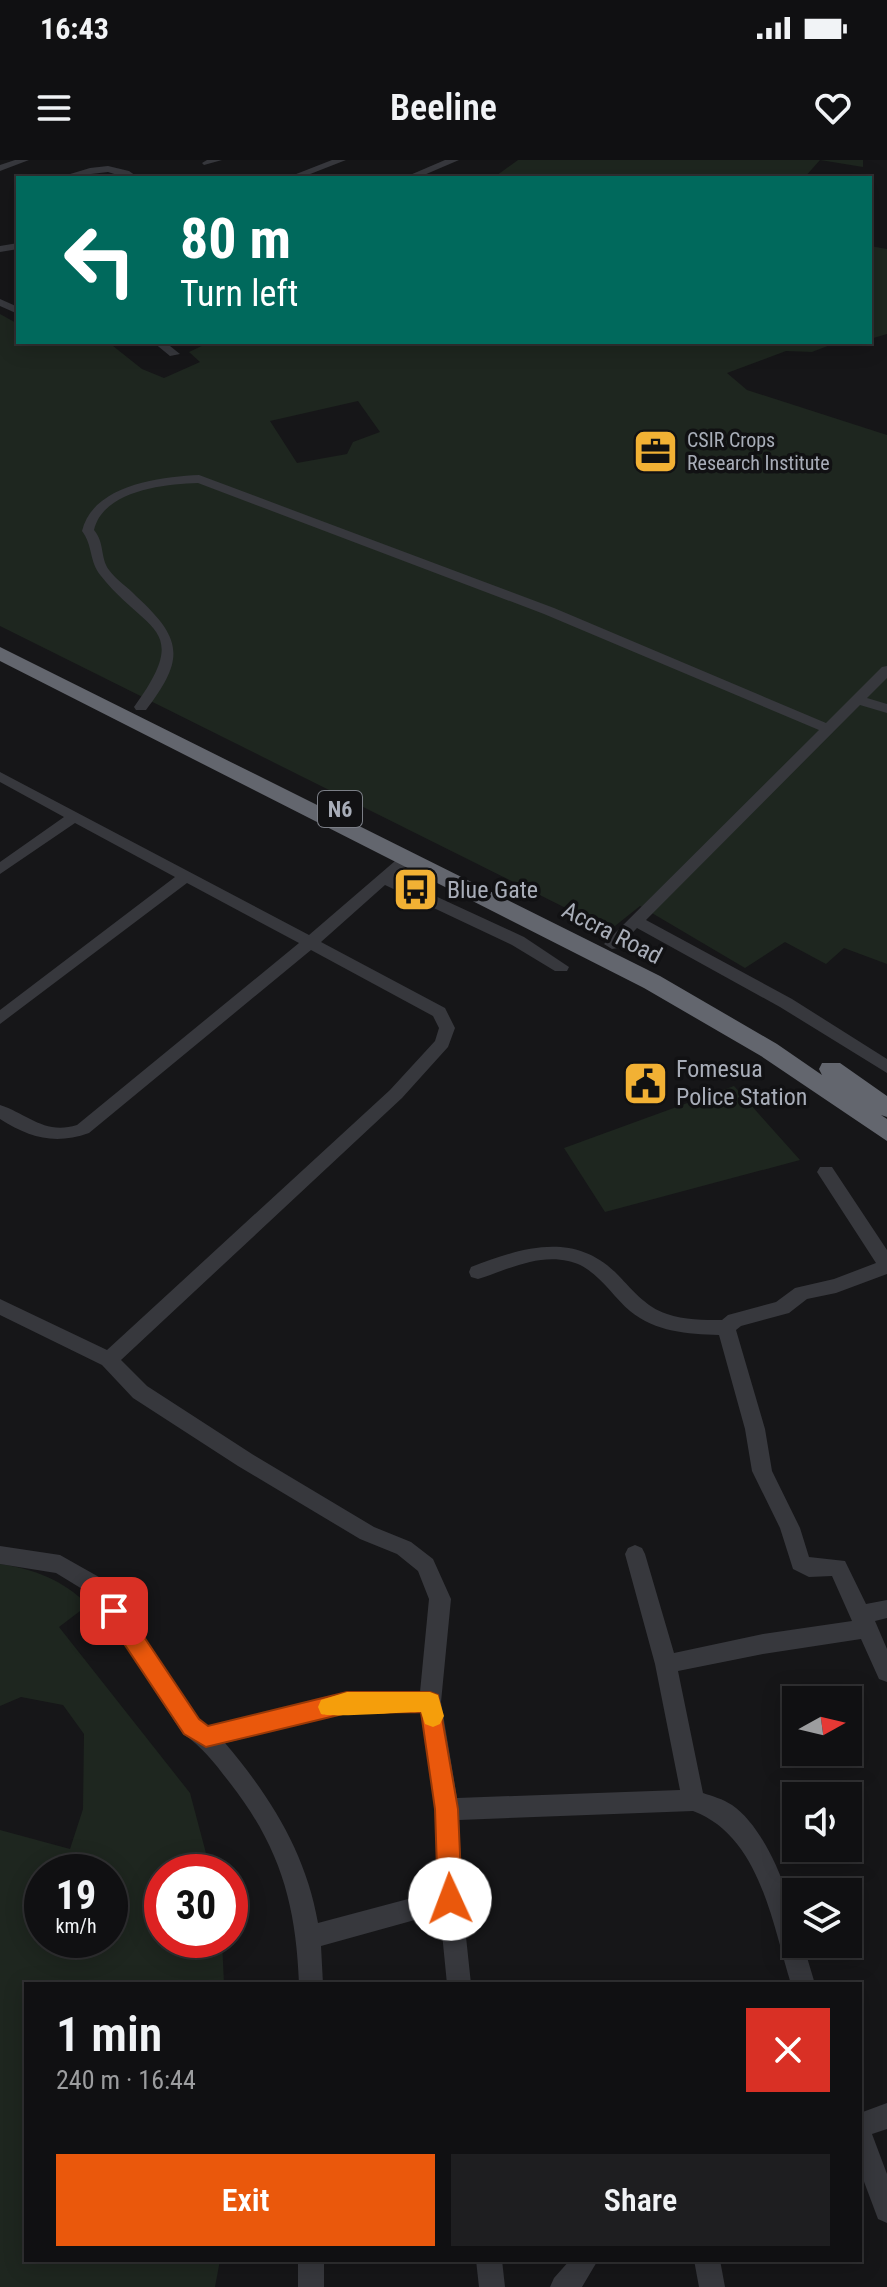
<!DOCTYPE html>
<meta charset="utf-8">
<style>
body{margin:0;font-family:"Roboto Condensed",sans-serif;background:#1e1e20;color:#f1f3f6;height:100vh;display:flex;flex-direction:column;font-size:30px;white-space:nowrap}
*{box-sizing:border-box;margin:0}
p{font-size:26px;color:#9c9d9f}
.icon{flex:none;width:44px;height:44px;fill:none;stroke:currentColor;stroke-width:2;stroke-linecap:round;stroke-linejoin:round}
.map{position:relative;flex:1;overflow:hidden}
.drawer{position:absolute;left:24px;top:1822px;width:838px;height:280px;display:flex;flex-direction:column;background:#101012;border-radius:0px;box-shadow:0 4px 20px #0003,0 0 0 2px #303032}
.drawer>*{flex:none}
.top-card{position:absolute;left:16px;top:16px;width:856px;height:168px;border-radius:0px;box-shadow:0 4px 20px #0003,0 0 0 2px #303032;background:#00695c;color:#fff;overflow:hidden}
.needle{width:52px;rotate:82deg}
.controls{position:absolute;left:782px;top:1526px;display:grid;gap:16px}
.controls a{display:grid;place-items:center;width:80px;height:80px;border-radius:0px;background:#101012;box-shadow:0 4px 20px #0003,0 0 0 2px #303032;font-size:40px}
.speed{position:absolute;left:24px;top:1694px;display:flex;gap:16px;font-size:40px;font-weight:700;text-align:center}
.speed>*{display:grid;place-content:center;width:104px;height:104px;border-radius:50%;background:#101012;box-shadow:0 4px 20px #0003,0 0 0 2px #303032;line-height:1}
.speed small{font-size:20px;font-weight:400}
.speed .limit{border:12px solid #d22;background:#fff;color:#111}
.pin{position:absolute;display:grid;place-items:center;width:68px;height:68px;color:#fff;margin:-34px;border-radius:16px;box-shadow:0 4px 12px #0006}
.me{position:absolute;width:88px;margin:-44px;rotate:358deg;stroke-linejoin:round;filter:drop-shadow(0 0 6px #0008)}
.turn{display:flex;align-items:center;gap:28px;height:168px;padding:0 32px;font-size:36px}
.turn .icon{width:104px;height:104px;stroke-width:2.5}
.turn b{display:block;font-size:56px;line-height:68px}
.round{display:grid;place-items:center;flex:none;width:84px;height:84px;border-radius:0px;background:#1e1e20}
.overview{display:flex;align-items:center;justify-content:space-between;height:136px;padding:0 32px}
h1{font-size:48px;font-weight:600;line-height:60px}
.button{display:flex;gap:16px;margin-top:auto;padding:16px 32px}
.button a{flex:1;height:92px;border-radius:0px;background:#ea580c;color:#fff;font-size:32px;font-weight:600;line-height:92px;text-align:center}
.button a+a{background:#1e1e20;color:#f1f3f6}
.status{display:flex;justify-content:space-between;align-items:center;height:56px;padding:0 40px;background:#101012;direction:ltr}
.status svg{height:22px;fill:currentColor}
header{display:flex;justify-content:space-between;align-items:center;height:104px;padding:0 32px;background:#101012;font-size:36px;font-weight:600}
.map>svg:first-child{display:block}
</style>
<div class="status"><b>16:43</b><svg viewBox="0 0 49 12"><path d="M0 12V9h3v3zM5 12V6h3v6zM10 12V3h3v9zM15 12V0h3v12zM26 1h20v11H26zM47 4h2v5h-2z"/></svg></div>
<header><svg class="icon" aria-label="menu" viewBox="0 0 24 24"><path d="M4 6h16M4 12h16M4 18h16"/></svg>Beeline<svg class="icon" aria-label="heart" viewBox="0 0 24 24"><path d="M12 20l-8-8c-3-5 5-10 8-4 3-6 11-1 8 4z"/></svg></header>
<div class="map">
<svg width="887" height="2127" viewBox="0 0 887 2127">
<rect width="100%" height="100%" fill="#161618"/>
<!-- green -->
<path fill="#1e261f" fill-rule="evenodd" d="M518,0H863V7L820,0L804,18H493Z
M870,86L887,89V174L870,179Z
M0,154L18,164V182H108L142,209L164,218L200,202L189,192L210,182H838L812,192L786,191L727,213L747,230L887,275V804L844,788L826,804L785,782L745,808L640,746L610,770L0,466ZM358,241L380,272L353,282L347,294L297,303L270,261Z
M734,926L800,1000L605,1052L564,988Z
M0,1404C34,1409 63,1420 88,1445L59,1467L190,1633L211,1712H162V1780H222L224,1824H26V2100H220L215,2127H0V1670L70,1689L83,1649L84,1574L63,1545L21,1537L0,1546ZM42,1712H110V1780H42Z"/>
<g fill="none" stroke-linecap="round" stroke-linejoin="round">
<!-- minor -->
<path fill="#37383d" fill-rule="evenodd" d="M15,0H29L0,11V5Z
M207,0H222L204,5L202,3Z
M332,0H346L300,18H286Z
M445,0H459L417,18H403Z
M108,6L129,11L139,18H127L108,12L57,18L90,8Z
M18,83V89L0,92V86Z
M0,139L18,147V154L0,146Z
M153,182H165L180,194L170,196Z
M199,315L554,448L826,563L882,507L887,506V518L867,538L887,544V553L860,545L646,760L792,839L887,899V913L780,847L637,768L618,788L612,789L604,784L819,570L544,454L198,323C163,324 103,331 94,370C105,383 100,398 109,410C116,420 128,427 136,436C183,479 185,499 146,550H136L134,547C193,466 146,473 101,416C89,402 93,385 82,371C93,325 159,317 199,315Z
M0,612L309,775L402,695H412V701L394,717L524,777L569,807L567,811H555L512,785L385,725L321,782L445,848L455,868L448,887L402,938L121,1200L147,1226L252,1294L374,1367L411,1382L433,1399L451,1439L441,1542L457,1638L680,1630L655,1504L625,1394L628,1388L635,1385L642,1388L645,1394L674,1493L763,1474L852,1461L832,1416L809,1417L793,1409L780,1368L752,1311L745,1269L719,1175C687,1174 656,1172 630,1151C611,1135 595,1106 568,1101C537,1094 507,1110 478,1119L471,1117L469,1112L471,1107C521,1088 572,1071 615,1112C631,1128 645,1147 667,1154C684,1160 704,1160 722,1160L728,1155L776,1142L795,1128L834,1119L876,1103L817,1012L820,1007H832L887,1090V1114L836,1133L807,1139L789,1153L741,1166L736,1170L765,1269L772,1311L800,1368L809,1397L845,1401L866,1444L887,1440V1458L875,1461L887,1489V1522L879,1519L861,1479L763,1494L678,1511L703,1633C712,1636 723,1639 732,1645C767,1669 796,1743 796,1784H803L815,1824H791C772,1763 760,1676 693,1651L459,1660L462,1739L471,1824H447L440,1753L321,1786L323,1824H299C296,1744 280,1687 230,1623C216,1605 203,1587 183,1574L92,1435L56,1413L0,1404V1386L60,1395L106,1421L199,1560L208,1566L347,1533L420,1532L429,1439L418,1411L397,1394L360,1379L238,1306L133,1238L102,1205L0,1155V1139L107,1190L390,930L435,881L439,868L433,856L311,790L89,973C55,985 30,978 0,959V945C28,954 44,975 77,965L299,783L187,723L0,864V850L175,717L75,663L0,714V702L64,657L0,622ZM421,1552L436,1649L438,1731L318,1763C306,1693 270,1636 225,1583L347,1553Z
M887,1943V1969L872,1974L887,2014V2063L878,2059L860,2011V1953Z
M298,2100H324V2127H298Z
M476,2100H502L505,2127H479Z
M570,2100H598L582,2127H550L554,2118Z
M694,2100H720L725,2127H699Z"/>
<!-- highway -->
<path fill="#63666e" fill-rule="evenodd" d="M0,487L660,816L777,884L822,915L819,909L822,903H840L887,936V957L881,955L887,959V981L761,896L644,828L0,501Z"/>
</g>
<!-- route -->
<path fill="#ea580c" stroke="#983908" stroke-width="2" d="M114,1441L122,1444L199,1559L208,1566L347,1532H430L438,1535L458,1649L462,1739L458,1747L450,1751L441,1747L438,1739L435,1649L421,1552L347,1553L206,1587L184,1574L107,1458L104,1451L107,1444Z"/>
<!-- slow -->
<path fill="#f59e0b" d="M347,1532H430L438,1535L444,1556L440,1564L433,1567L425,1564L421,1552C404,1552 330,1558 321,1554L318,1547L321,1540Z"/>
<!-- icons -->
<defs>
<symbol id="office-square" viewBox="-11 -11 22 22"><rect x="-9" y="-9" width="18" height="18" rx="4" fill="#f2b134" stroke="#111113"/><path d="M-6-3h4V-5.5h4V-3h4V5H-6ZM-1-4.5V-3h2v-1.5ZM-6 0V1H6V0Z" fill="#111"/></symbol>
<symbol id="bus-square" viewBox="-11 -11 22 22"><rect x="-9" y="-9" width="18" height="18" rx="4" fill="#f2b134" stroke="#111113"/><path d="M-5-6H5V4H4V6H2V4H-2V6H-4V4H-5ZM-3.5-4V0h7V-4ZM-3.5 1.2v1.5H-2V1.2ZM2 1.2v1.5H3.5V1.2Z" fill="#111"/></symbol>
<symbol id="civic-square" viewBox="-11 -11 22 22"><rect x="-9" y="-9" width="18" height="18" rx="4" fill="#f2b134" stroke="#111113"/><path d="M-.6-6.5H3V-4.5H.6V-3L4-1V1h2V6H-6V1h2V-1L-.6-3ZM-1.2 2.5V6h2.4V2.5Z" fill="#111"/></symbol>
</defs>
<g fill-rule="evenodd">
<use href="#office-square" x="630" y="266" width="51" height="51"/>
<use href="#bus-square" x="390" y="704" width="51" height="51"/>
<use href="#civic-square" x="620" y="898" width="51" height="51"/>
</g>
<g text-anchor="middle" dominant-baseline="central" stroke-width="7" stroke-linejoin="round" paint-order="stroke">
<!-- far-poi labels -->
<g font-size="20" fill="#a8adb8" stroke="#111113" text-anchor="start">
<text x="687" y="280">CSIR Crops<tspan x="687" dy="23">Research Institute</tspan></text>
</g>
<!-- shield labels -->
<rect fill="#111113" stroke="#7b7e86" stroke-width="2" x="318" y="631" width="44" height="36" rx="6"/>
<g font-size="22" font-weight="bold" fill="#a8adb8">
<text x="340" y="649">N6</text>
</g>
<!-- poi labels -->
<g font-size="24" fill="#a8adb8" stroke="#111113" text-anchor="start">
<text x="447" y="730">Blue Gate</text>
<text x="676" y="909">Fomesua<tspan x="676" dy="28">Police Station</tspan></text>
</g>
<!-- street labels -->
<g font-size="24" fill="#a8adb8" stroke="#111113">
<text transform="translate(612 773) rotate(27)">Accra Road</text>
</g>
</g>
</svg>
<div class="controls">
<a><svg class="needle" viewBox="-14 -14 28 28"><path d="M0-13l5 13h-10z" fill="#e53935"/><path d="M0 13l5-13h-10z" fill="#9c9d9f"/></svg></a>
<a><svg class="icon" aria-label="sound" viewBox="0 0 24 24"><path d="M4 9h4l5-4v14l-5-4H4zM17 9q2 3 0 6"/></svg></a>
<a><svg class="icon" aria-label="layers" viewBox="0 0 24 24"><path d="M12 4l9 5-9 5-9-5zM3 14l9 5 9-5"/></svg></a>
</div>
<div class="speed"><div>19<small>km/h</small></div><div class="limit">30</div></div>
<div class="pin" style="left:114px;top:1451px;background:#d93025"><svg class="icon" aria-label="arrive" viewBox="0 0 24 24"><path d="M6 21V4h12l-3 4 3 4H6"/></svg></div>
<svg class="me" style="left:450px;top:1739px" viewBox="-20 -20 40 40"><circle r="19" fill="#fff"/><path d="M0-13L10 11 0 6-10 11z" fill="#ea580c"/></svg>
<div class="top-card">
<div class="turn"><svg class="icon" aria-label="left" viewBox="0 0 24 24"><path d="M17 20v-9H6M10 6l-5 5 5 5"/></svg><div><b>80 m</b>Turn left</div></div>
</div>
<section class="drawer">
<div class="overview"><div><h1>1 min</h1><p>240 m · 16:44</p></div><a class="round" style="background:#d93025;color:#fff"><svg class="icon" aria-label="close" viewBox="0 0 24 24"><path d="M6 6l12 12M18 6L6 18"/></svg></a></div>
<div class="button"><a>Exit</a><a>Share</a></div>
</section>
</div>
